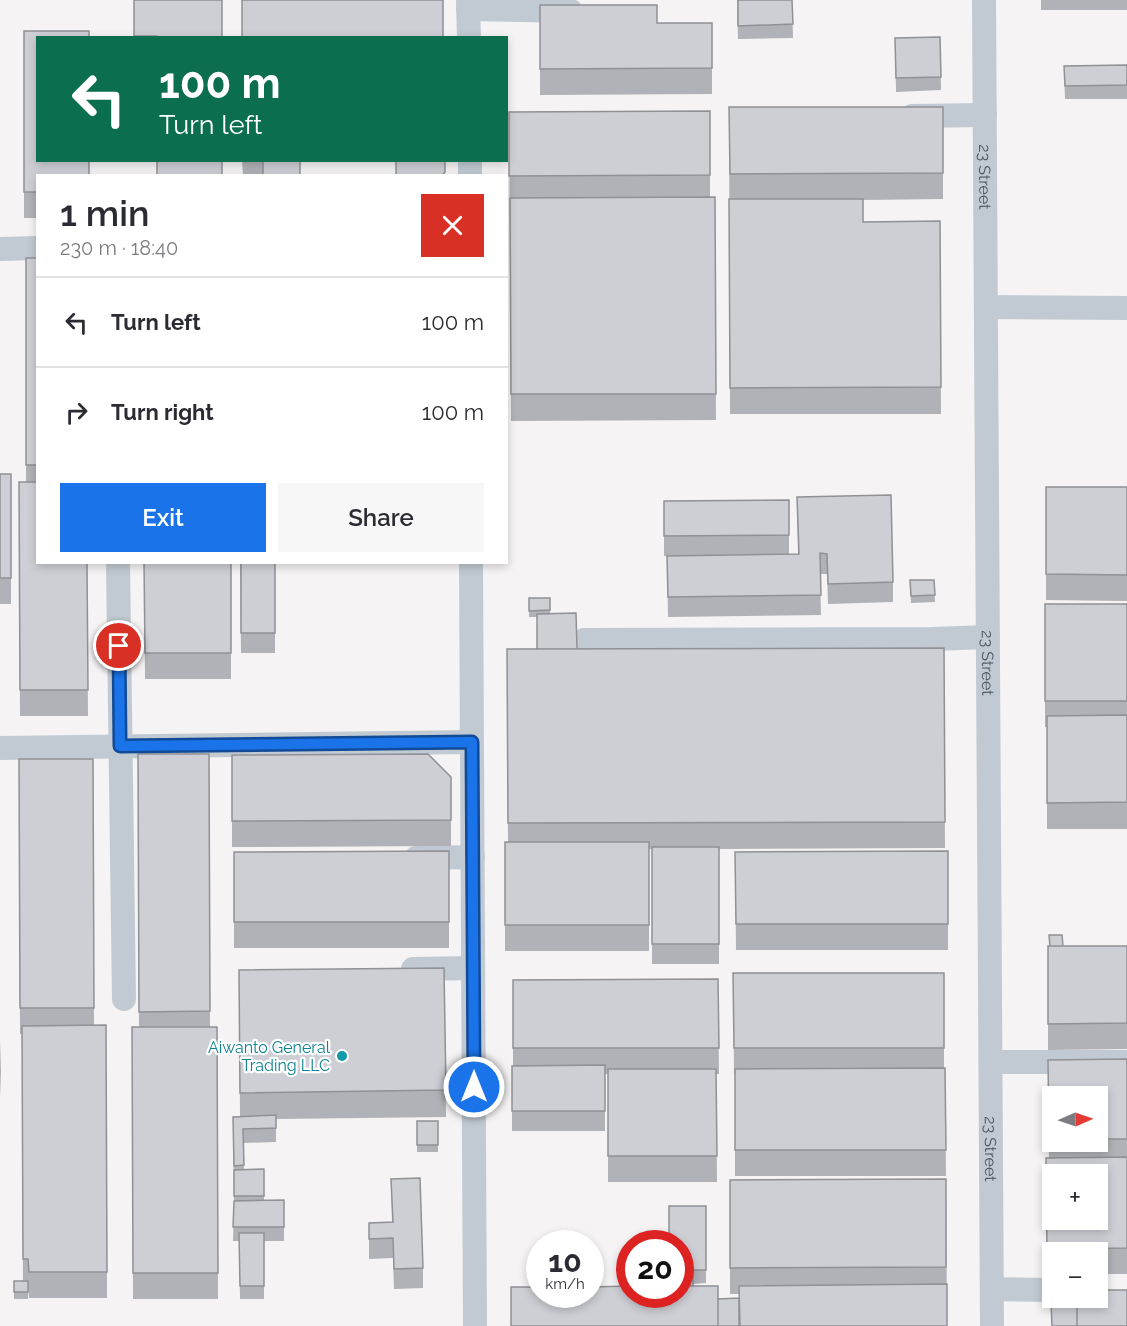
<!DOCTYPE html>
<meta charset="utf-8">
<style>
body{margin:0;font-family:Raleway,sans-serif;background:#f7f7f7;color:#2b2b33;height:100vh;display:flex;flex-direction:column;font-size:22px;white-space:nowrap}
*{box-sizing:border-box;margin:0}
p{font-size:20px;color:#7c7c81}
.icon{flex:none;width:33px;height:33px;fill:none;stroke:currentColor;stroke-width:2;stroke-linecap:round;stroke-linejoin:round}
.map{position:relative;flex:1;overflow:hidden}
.panel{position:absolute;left:36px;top:174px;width:472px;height:390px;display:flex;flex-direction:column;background:#fff;border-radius:0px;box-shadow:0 3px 9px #0003}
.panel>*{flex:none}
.banner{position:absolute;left:36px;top:36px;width:472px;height:126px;border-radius:0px;box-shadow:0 3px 9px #0003;background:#0b6e4f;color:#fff;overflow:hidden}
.needle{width:39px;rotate:88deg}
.buttons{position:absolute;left:1042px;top:1086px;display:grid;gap:12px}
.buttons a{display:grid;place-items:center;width:66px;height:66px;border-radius:0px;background:#fff;box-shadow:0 3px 9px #0003;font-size:30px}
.speed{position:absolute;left:526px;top:1230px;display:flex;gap:12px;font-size:30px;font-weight:700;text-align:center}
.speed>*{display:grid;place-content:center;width:78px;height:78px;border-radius:50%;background:#fff;box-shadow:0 3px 9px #0003;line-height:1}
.speed small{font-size:15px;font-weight:400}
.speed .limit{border:9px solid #d22;background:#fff;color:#111}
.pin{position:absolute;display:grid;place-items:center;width:51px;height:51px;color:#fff;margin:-26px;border:3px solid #fff;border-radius:50%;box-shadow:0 2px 6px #0007}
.me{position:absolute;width:66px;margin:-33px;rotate:0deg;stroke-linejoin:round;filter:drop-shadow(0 0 4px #0008)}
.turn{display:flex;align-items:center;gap:21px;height:126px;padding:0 24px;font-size:27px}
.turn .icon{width:78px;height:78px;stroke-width:2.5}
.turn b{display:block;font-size:42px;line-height:51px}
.round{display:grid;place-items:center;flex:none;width:63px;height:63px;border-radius:0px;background:#f7f7f7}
.headline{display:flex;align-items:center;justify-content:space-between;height:102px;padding:0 24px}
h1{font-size:36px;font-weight:600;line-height:45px}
.cta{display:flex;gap:12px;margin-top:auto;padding:12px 24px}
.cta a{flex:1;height:69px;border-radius:0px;background:#1a73e8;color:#fff;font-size:24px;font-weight:600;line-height:69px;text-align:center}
.cta a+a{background:#f7f7f7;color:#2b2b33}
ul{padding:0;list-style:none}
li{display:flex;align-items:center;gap:18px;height:90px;padding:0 24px;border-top:2px solid #e1e1e2}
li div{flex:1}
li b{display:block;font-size:22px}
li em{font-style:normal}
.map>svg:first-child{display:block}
</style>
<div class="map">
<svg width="1127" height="1326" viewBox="0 0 1127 1326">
<rect width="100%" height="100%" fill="#f5f3f3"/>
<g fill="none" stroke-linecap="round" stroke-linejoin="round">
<!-- minor -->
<g stroke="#c1cad2" stroke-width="24">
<path d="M468,0L469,38"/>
<path id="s1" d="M984,0L992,1326"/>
<path d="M468,9L571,11"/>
<path d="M912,116L985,115"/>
<path d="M470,160V176"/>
<path d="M0,249L38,248"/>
<path d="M986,307L1127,308"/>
<path d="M118,562L124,999"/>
<path d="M471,562L475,1326"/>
<path d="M584,640L932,639L988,637"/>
<path d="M0,748L472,742"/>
<path d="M416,858L473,857"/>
<path d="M413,969L473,968"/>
<path d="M991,1062H1127"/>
<path d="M992,1289L1053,1290"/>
</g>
</g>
<!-- wall -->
<path fill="#b0b2b7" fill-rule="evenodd" d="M134,0L222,38H134Z
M737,0H792L793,38L738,39Z
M1041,0H1127V10H1041Z
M540,5L657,23H712V94L540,95Z
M24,31L38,176V218H24Z
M940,37L941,90L896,92L895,38Z
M1127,65V99H1065L1064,66Z
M729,107H943V199L863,200V222L940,221L941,414H730Z
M710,111V197H715L716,420L511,421L509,112Z
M242,160H300V176H243Z
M26,258H38V562H87L88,716H20L19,482H26Z
M0,474H11V604H0Z
M1046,487H1127V601L1046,600Z
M797,497L893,582V602L828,604L827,574H820L821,615L668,617L667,556H664V501L789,500V554H798Z
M144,562H231V679H145Z
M240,562H275V653H241Z
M910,580H934L935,602L911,603Z
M529,598H550V614L577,649L944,648L945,848L719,849V964H652V849H649V951H505V842H508L507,649H537V617H529Z
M1045,604H1127V829H1047V727H1045Z
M138,754H209L210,1027H217L218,1299H133L132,1027H139Z
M232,755L451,777V846L232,847Z
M19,759H93L94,1025H106L107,1298H29L28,1285V1299H14V1281H23L22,1034H20Z
M449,851V948H234V852Z
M948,851V950H736L735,852Z
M1048,946H1127V1049L1048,1050Z
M444,968L446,1117L276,1119V1142L243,1143L244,1170L264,1169V1200H284V1241H264V1299H240L239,1241H233L234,1201L233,1117H240L239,970Z
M733,973H944V1068H945L946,1176H735V1074H734Z
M718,979L719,1074H716L717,1182H608V1074H605V1131H512V1066H513V980Z
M0,1039L1,1072L0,1098Z
M1127,1059V1274H1098V1252H1053V1275H1047L1046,1158H1049L1048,1060ZM1053,1096H1098V1142H1053Z
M417,1121H438V1152H417Z
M391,1179L423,1268V1288L394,1289L393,1258L369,1259V1223L392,1222Z
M946,1179L947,1326L681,1294V1244L706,1206V1283L693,1284V1286L718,1299L739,1298V1294H730V1180Z"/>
<!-- building -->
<path fill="#cdcfd5" stroke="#909195" stroke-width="1.5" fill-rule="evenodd" d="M134,0H222V38H157V36H134Z
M242,0H443V38H242Z
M738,0H792L793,24L738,26Z
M540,5H657V23H712V68L540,69Z
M24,31H89V38H38V160H89V176H38V192H24Z
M940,37L941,77L896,78L895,38Z
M1127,65V85L1065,86L1064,66Z
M729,107H943V173L730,174Z
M710,111V175L509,176V112Z
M157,160H222V176H157Z
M263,160H300V176H263Z
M396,160H445V172L442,176H396Z
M715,197L716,394H511L510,198Z
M729,199H863V222L940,221L941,387L730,388Z
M26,258H38V465H26Z
M0,474H11V578H0Z
M19,482H38V562H87L88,690H20Z
M1046,487H1127V575L1046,574Z
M891,495L893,582L828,584L827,554L820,553L821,595L668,597L667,556L799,554L797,497Z
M789,500V535L664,536V501Z
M144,562H231V653H145Z
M241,562H275V633H241Z
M910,580H934L935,595L911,596Z
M529,598H550V610L529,611Z
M1045,604H1127V701H1045Z
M576,613L577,649H537V614Z
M944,648L945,822L508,823L507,649Z
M1127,715V802L1047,803V716Z
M138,754H209L210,1011L139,1012Z
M428,754L451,777V820L232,821V755Z
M19,759H93L94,1008H20Z
M505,842H649V925H505Z
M652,847H719V944H652Z
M449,851V922H234V852Z
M948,851V924H736L735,852Z
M1049,935H1062L1063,946H1050Z
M1048,946H1127V1023L1048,1024Z
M444,968L446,1090L240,1093L239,970Z
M733,973H944V1048H734Z
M718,979L719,1048H513V980Z
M106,1025L107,1272H29L28,1259H23L22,1026Z
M132,1027H217L218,1273H133Z
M1127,1059V1139H1098V1096H1053V1140H1049L1048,1060Z
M605,1065V1111H512V1066Z
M945,1068L946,1150H735V1069Z
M608,1069H716L717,1156H608Z
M276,1115V1128L243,1129L244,1165L234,1166L233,1117Z
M417,1121H438V1145H417Z
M1127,1157V1248L1047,1249L1046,1158ZM1053,1174H1098V1220H1053Z
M264,1169V1196H234V1170Z
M420,1178L423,1268L394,1269L393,1238L369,1239V1223L393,1222L391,1179Z
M946,1179V1267L730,1268V1180Z
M284,1200V1227H233L234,1201Z
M669,1206H706V1270H681V1244H669Z
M239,1233H264V1286H240Z
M681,1273H693V1286H681Z
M14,1281H28V1292H14Z
M947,1284V1326H740L739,1286Z
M630,1286V1294H681V1286H718V1326H511V1287H540V1294H591V1287Z
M1098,1290H1127V1326H1077V1298H1098Z
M739,1298V1326H718V1299Z
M1051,1303H1077V1326H1052Z"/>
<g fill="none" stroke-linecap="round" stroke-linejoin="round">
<defs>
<path id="route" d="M119,646L120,746L472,742L474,1087"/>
</defs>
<!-- route casing -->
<use href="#route" stroke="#114b97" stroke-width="15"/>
<!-- route -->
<use href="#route" stroke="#1a73e8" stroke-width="10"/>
</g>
<!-- markers -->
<circle fill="#0f9aa8" stroke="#fff" stroke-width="2" cx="342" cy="1056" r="6"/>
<g text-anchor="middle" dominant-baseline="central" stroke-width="4.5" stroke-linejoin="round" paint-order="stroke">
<!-- street labels -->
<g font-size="16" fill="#4a5661" stroke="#fff">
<text stroke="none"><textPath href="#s1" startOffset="177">23 Street</textPath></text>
<text stroke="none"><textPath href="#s1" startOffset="663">23 Street</textPath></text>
<text stroke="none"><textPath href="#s1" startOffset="1149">23 Street</textPath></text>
</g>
<!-- culture labels -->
<g font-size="16" fill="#0d838f" stroke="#fff" text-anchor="end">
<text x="330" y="1047">Aiwanto General<tspan x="330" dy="18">Trading LLC</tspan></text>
</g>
</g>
</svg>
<div class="buttons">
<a><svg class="needle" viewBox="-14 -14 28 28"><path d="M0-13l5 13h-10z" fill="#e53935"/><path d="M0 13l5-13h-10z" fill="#7c7c81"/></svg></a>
<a>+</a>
<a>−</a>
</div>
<div class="speed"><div>10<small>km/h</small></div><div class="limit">20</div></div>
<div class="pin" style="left:119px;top:646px;background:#d93025"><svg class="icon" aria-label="arrive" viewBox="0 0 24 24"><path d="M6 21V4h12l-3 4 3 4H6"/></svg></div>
<svg class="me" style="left:474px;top:1087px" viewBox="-20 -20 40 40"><circle r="17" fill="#1a73e8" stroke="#fff" stroke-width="3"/><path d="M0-11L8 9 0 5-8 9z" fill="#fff"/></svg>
<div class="banner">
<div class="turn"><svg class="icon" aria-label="left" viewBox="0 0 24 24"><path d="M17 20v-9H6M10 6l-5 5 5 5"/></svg><div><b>100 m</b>Turn left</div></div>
</div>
<section class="panel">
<div class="headline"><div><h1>1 min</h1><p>230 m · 18:40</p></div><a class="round" style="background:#d93025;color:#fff"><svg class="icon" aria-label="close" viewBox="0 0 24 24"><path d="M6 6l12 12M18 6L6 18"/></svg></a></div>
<ul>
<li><svg class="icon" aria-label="left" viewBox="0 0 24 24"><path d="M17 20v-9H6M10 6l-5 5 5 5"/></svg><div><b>Turn left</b></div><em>100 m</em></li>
<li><svg class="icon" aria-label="right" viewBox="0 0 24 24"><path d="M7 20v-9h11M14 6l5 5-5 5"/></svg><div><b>Turn right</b></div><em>100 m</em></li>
</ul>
<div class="cta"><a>Exit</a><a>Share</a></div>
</section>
</div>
